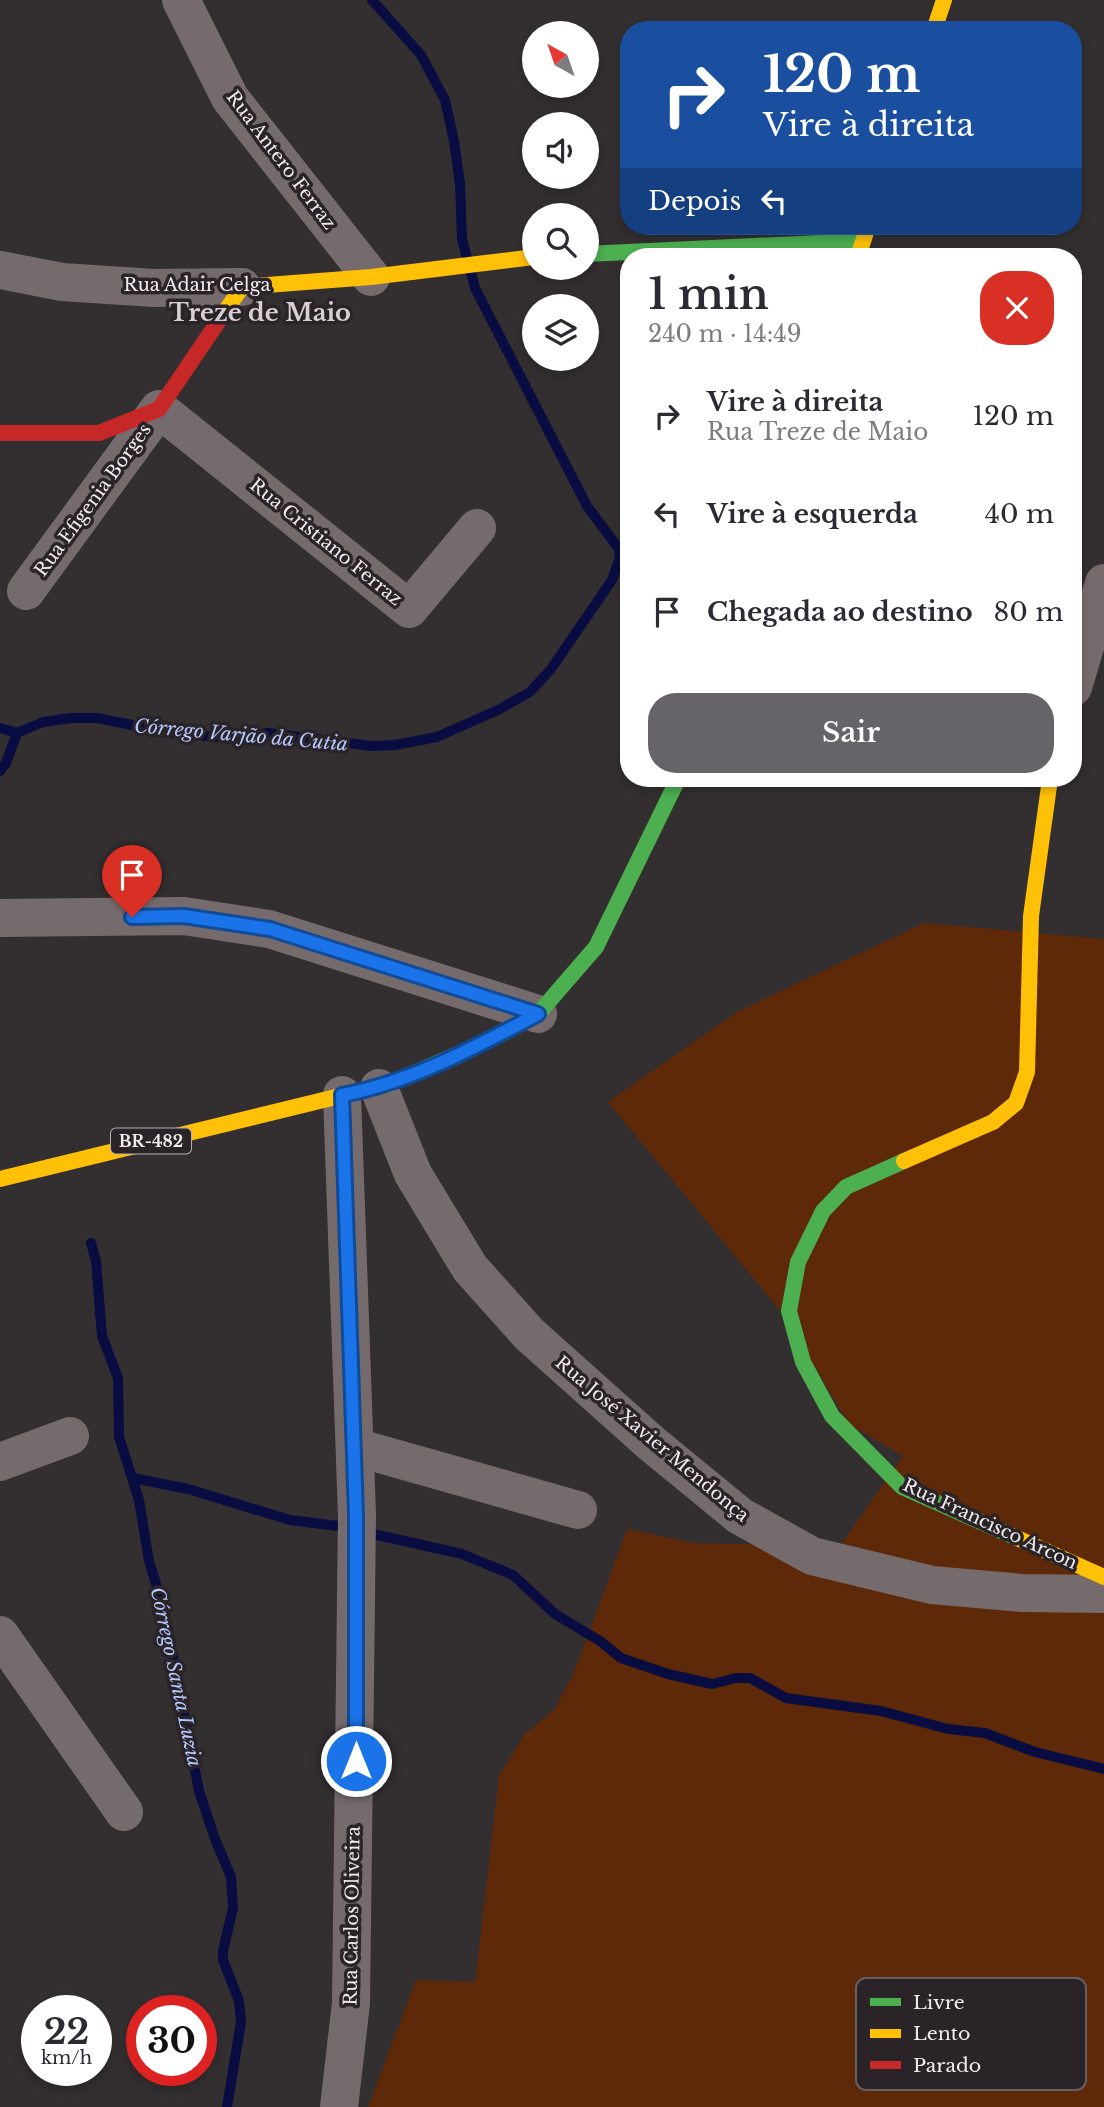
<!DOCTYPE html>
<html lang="pt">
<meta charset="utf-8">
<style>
body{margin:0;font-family:"Libre Baskerville",serif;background:#f2f2f3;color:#2b2b33;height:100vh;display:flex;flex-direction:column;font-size:26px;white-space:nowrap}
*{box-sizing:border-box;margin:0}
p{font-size:23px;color:#7c7c81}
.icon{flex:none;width:38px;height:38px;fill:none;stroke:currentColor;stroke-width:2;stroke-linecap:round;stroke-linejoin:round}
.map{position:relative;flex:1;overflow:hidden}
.panel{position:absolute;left:620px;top:248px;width:462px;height:539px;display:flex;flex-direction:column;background:#fff;border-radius:28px;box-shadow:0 4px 10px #0003}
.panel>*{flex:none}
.banner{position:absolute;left:620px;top:21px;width:462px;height:214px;border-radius:28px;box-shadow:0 4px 10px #0003;background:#1a4fa0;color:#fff;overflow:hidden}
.needle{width:46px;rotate:320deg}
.controls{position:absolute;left:522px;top:21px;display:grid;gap:14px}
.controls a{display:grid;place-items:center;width:77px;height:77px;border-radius:50%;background:#fff;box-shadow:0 4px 10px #0003;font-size:35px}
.speed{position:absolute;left:21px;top:1995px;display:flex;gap:14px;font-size:35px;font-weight:700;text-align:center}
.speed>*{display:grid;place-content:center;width:91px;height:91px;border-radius:50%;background:#fff;box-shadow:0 4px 10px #0003;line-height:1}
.speed small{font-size:18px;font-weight:400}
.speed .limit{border:10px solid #d22;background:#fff;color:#111}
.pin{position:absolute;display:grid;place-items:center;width:60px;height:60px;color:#fff;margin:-72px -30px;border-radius:50% 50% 50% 0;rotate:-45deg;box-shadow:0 0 7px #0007}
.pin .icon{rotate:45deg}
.me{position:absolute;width:77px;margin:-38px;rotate:0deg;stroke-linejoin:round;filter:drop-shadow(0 0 5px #0008)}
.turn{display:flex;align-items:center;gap:24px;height:147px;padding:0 28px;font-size:32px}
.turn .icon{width:91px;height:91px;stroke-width:2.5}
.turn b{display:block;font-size:49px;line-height:60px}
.then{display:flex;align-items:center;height:66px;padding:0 28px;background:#0003;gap:14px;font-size:26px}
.round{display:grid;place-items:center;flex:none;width:74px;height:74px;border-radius:28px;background:#f2f2f3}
.head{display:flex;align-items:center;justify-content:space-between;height:119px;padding:0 28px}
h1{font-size:42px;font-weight:600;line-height:52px}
.action{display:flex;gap:14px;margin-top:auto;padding:14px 28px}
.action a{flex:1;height:80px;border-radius:28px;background:#666469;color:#fff;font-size:28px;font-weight:600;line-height:80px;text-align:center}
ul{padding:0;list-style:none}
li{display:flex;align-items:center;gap:21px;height:98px;padding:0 28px}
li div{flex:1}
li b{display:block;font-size:26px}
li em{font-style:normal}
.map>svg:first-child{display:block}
</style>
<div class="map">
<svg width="1104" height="2107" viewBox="0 0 1104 2107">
<rect width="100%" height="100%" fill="#332f31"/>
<!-- green -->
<path fill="#5d2908" d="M924,923L1104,939V2107H368L416,1980L475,1982L499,1776L524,1735L555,1709L575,1670L627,1529L694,1543L787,1545L837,1550L903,1456L849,1424L782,1313L608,1102L737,1012Z"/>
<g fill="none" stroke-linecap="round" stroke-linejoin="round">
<!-- stream -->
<path stroke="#090c40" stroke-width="10" d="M0,728L17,733L43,722L71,718H97L172,733L229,738L268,733L372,746L395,745L437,737L498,710L530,692L551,669L612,580L620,558L619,549L587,506L475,288L462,239L460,184L454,141L445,100L421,55L372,0
M0,771L6,763L17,733
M91,1243L96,1261L102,1336L118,1378L119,1437L139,1500L149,1561L163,1606L199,1791L215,1839L231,1877L233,1908L223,1951V1960L239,2001L241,2022L227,2107
M133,1478L188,1489L290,1520L338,1526L462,1554L513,1575L555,1614L600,1641L621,1658L668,1674L712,1684L736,1678H750L786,1698L881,1711L948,1729L985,1733L1035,1752L1104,1769"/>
<!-- street -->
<path stroke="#766b6c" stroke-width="38" d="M181,0L230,98L371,277
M0,270L62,282L154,288L242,287
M26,591L159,409L409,609L477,528
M1073,687L1104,583
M0,918L184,916L269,929L538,1014
M379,1088L413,1174L470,1268L529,1334L651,1443L740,1516L812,1556L932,1585L1022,1593L1104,1594
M355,1447L578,1510
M0,1462L70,1436
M0,1635L124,1812
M339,2107L351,2003L357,1516L342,1095"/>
<!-- fast -->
<path stroke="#4caf50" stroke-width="16" d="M586,254L862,241
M389,1084L485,1042L538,1014L596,947L678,779
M904,1161L846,1187L823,1211L798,1262L789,1311L803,1362L832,1416L902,1487L1017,1538"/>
<!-- slow -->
<path stroke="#ffc107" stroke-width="16" d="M934,30L944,0
M858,257L868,226
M224,313L242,287L371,277L534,257
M904,1161L993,1122L1016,1103L1027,1072L1031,916L1050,779
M0,1179L389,1084
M1017,1538L1104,1577"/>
<!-- jam -->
<path stroke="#c62828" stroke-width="16" d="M0,433H99L159,409L224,313"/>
</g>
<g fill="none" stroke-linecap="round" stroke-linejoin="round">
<defs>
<path id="route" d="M132,917L184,916L270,929L538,1014C476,1047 411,1082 342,1095L356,1516V1761"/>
</defs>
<!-- route casing -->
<use href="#route" stroke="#114b97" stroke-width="18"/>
<!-- route -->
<use href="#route" stroke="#1a73e8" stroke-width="12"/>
</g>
<g text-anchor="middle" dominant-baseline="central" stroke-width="7" stroke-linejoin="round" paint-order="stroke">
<!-- shield labels -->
<rect fill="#2a2428" stroke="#b5b0b3" stroke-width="2" x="111" y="1128.5" width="80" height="25" rx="5"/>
<g font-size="16" font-weight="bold" fill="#f0ecee">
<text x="151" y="1141">BR-482</text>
</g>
<!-- street labels -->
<g font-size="18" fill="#f0ecee" stroke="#2a2428">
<text transform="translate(281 160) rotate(53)">Rua Antero Ferraz</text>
<text x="197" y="285">Rua Adair Celga</text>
<text transform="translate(93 500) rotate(-54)">Rua Efigenia Borges</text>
<text transform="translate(326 542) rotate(39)">Rua Cristiano Ferraz</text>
<text transform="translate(652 1439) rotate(40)">Rua José Xavier Mendonça</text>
<text transform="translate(990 1524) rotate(25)">Rua Francisco Arcon</text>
<text transform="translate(352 1916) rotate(-89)">Rua Carlos Oliveira</text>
</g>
<!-- water labels -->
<g font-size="19" font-style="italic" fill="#b3c8ff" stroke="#2a2428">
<text transform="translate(241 735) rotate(5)">Córrego Varjão da Cutia</text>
<text transform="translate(176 1677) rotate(78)">Córrego Santa Luzia</text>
</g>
<!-- district labels -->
<g font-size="24" font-weight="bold" fill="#d7cfd4" stroke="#2a2428">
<text x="260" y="312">Treze de Maio</text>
</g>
</g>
<!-- legend -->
<rect x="856" y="1978" width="230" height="112" rx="10" fill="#2a2428" stroke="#656063" stroke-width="2"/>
<rect x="870" y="1998" width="31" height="8" fill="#4caf50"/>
<rect x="870" y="2029" width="31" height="9" fill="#ffc107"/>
<rect x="870" y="2061" width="31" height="8" fill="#c62828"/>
<g font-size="19" fill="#f0ecee">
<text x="913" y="2009">Livre</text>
<text x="913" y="2040">Lento</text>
<text x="913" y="2072">Parado</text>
</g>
</svg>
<div class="controls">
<a><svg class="needle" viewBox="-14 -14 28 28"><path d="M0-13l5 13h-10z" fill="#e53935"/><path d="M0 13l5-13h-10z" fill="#7c7c81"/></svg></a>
<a><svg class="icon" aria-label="sound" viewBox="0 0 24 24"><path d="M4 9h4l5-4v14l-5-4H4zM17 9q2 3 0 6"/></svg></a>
<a><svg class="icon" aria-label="search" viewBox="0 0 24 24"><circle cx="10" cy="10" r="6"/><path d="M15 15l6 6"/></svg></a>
<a><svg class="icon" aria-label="layers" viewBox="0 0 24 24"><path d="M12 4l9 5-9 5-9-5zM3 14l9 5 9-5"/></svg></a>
</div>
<div class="speed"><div>22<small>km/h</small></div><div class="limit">30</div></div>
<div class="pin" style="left:132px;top:917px;background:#d93025"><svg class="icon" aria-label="arrive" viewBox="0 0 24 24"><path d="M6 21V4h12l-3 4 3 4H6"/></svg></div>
<svg class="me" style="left:356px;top:1761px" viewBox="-20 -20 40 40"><circle r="17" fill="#1a73e8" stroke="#fff" stroke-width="3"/><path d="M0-11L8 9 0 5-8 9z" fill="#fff"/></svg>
<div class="banner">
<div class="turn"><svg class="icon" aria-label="right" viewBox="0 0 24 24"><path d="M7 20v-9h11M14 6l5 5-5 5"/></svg><div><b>120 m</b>Vire à direita</div></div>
<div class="then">Depois<svg class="icon" aria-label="left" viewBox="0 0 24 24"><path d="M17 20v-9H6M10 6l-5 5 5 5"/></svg></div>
</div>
<section class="panel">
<div class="head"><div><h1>1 min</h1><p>240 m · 14:49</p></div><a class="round" style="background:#d93025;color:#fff"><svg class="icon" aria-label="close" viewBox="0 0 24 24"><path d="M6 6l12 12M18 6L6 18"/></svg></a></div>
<ul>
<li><svg class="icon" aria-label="right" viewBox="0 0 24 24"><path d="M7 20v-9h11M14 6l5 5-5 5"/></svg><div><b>Vire à direita</b><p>Rua Treze de Maio</p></div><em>120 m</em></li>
<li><svg class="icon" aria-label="left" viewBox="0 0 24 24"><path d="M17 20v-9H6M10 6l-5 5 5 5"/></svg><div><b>Vire à esquerda</b></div><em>40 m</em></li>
<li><svg class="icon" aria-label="arrive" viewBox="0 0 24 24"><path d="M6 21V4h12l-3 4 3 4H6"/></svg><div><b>Chegada ao destino</b></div><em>80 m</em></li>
</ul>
<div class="action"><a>Sair</a></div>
</section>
</div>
